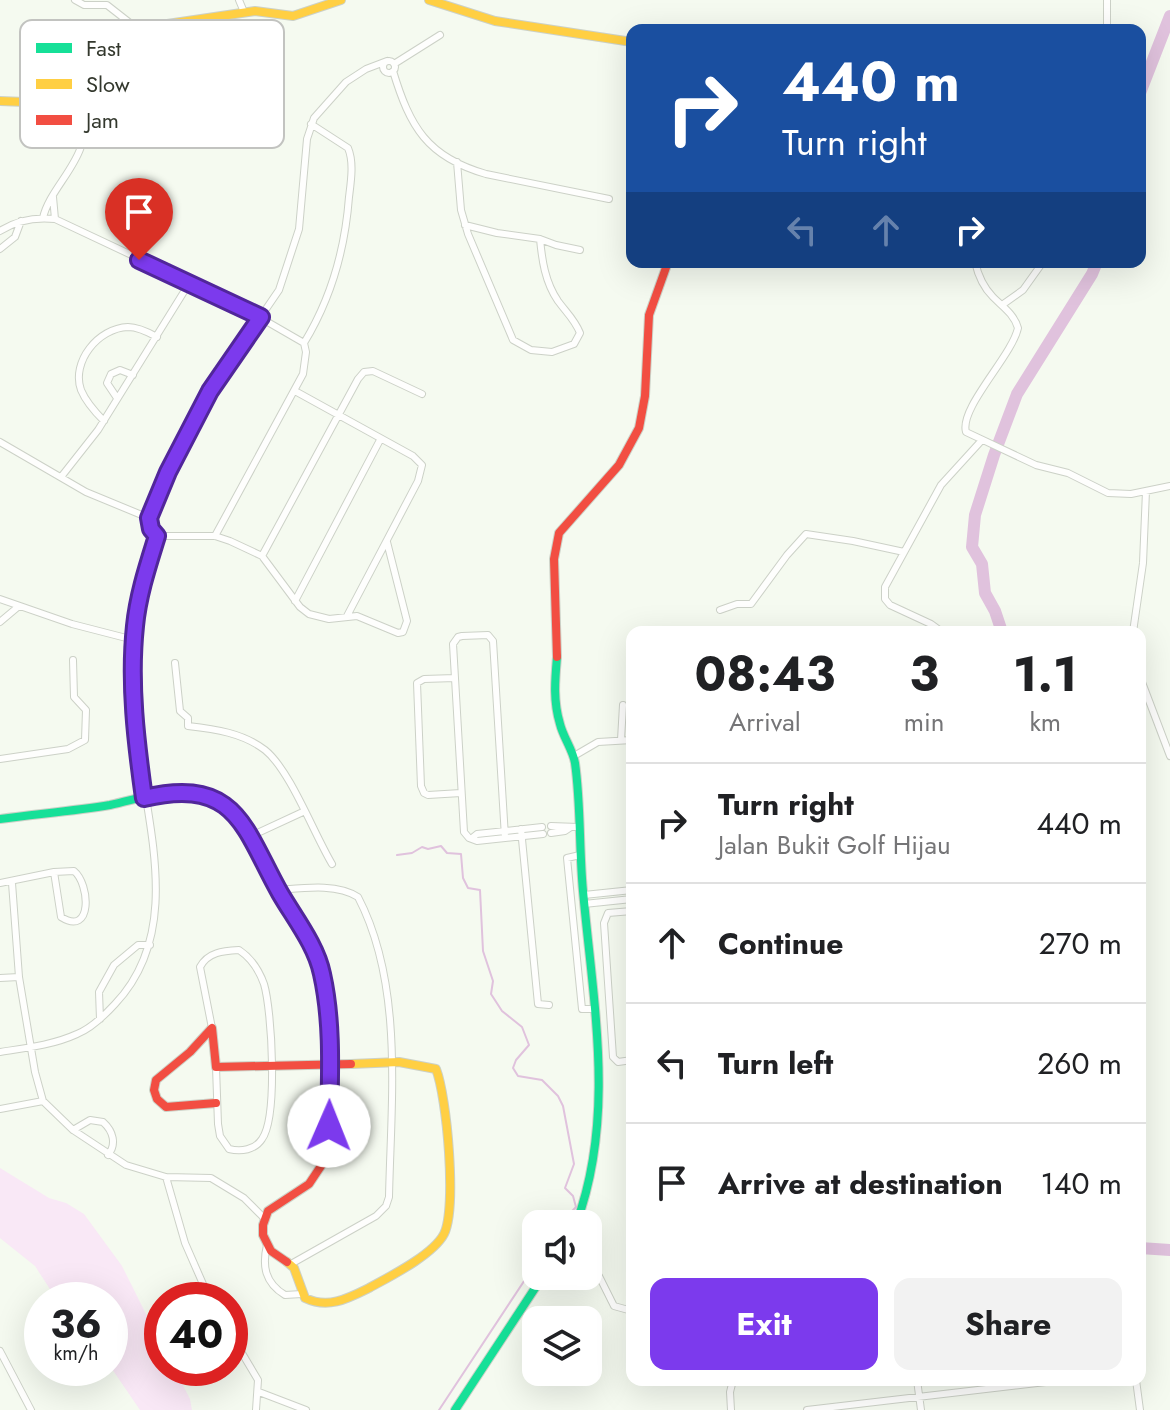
<!DOCTYPE html>
<style>
body{margin:0;font-family:Jost,sans-serif;background:#f2f2f2;color:#202124;height:100vh;display:flex;flex-direction:column;font-size:30px;white-space:nowrap}
*{box-sizing:border-box;margin:0}
p{font-size:26px;color:#757577}
.icon{flex:none;width:44px;height:44px;fill:none;stroke:currentColor;stroke-width:2;stroke-linecap:round;stroke-linejoin:round}
.map{position:relative;flex:1;overflow:hidden}
.sheet{position:absolute;left:626px;top:626px;width:520px;height:760px;display:flex;flex-direction:column;background:#fff;border-radius:16px;box-shadow:0 8px 32px #0002}
.sheet>*{flex:none}
.hud{position:absolute;left:626px;top:24px;width:520px;height:244px;border-radius:16px;box-shadow:0 8px 32px #0002;background:#1a4fa0;color:#fff;overflow:hidden}
.tools{position:absolute;left:522px;top:1210px;display:grid;gap:16px}
.tools a{display:grid;place-items:center;width:80px;height:80px;border-radius:16px;background:#fff;box-shadow:0 8px 32px #0002;font-size:40px}
.speed{position:absolute;left:24px;top:1282px;display:flex;gap:16px;font-size:40px;font-weight:700;text-align:center}
.speed>*{display:grid;place-content:center;width:104px;height:104px;border-radius:50%;background:#fff;box-shadow:0 8px 32px #0002;line-height:1}
.speed small{font-size:20px;font-weight:400}
.speed .limit{border:12px solid #d22;background:#fff;color:#111}
.pin{position:absolute;display:grid;place-items:center;width:68px;height:68px;color:#fff;margin:-82px -34px;border-radius:50% 50% 50% 0;rotate:-45deg;box-shadow:0 0 8px #0007}
.pin .icon{rotate:45deg}
.me{position:absolute;width:88px;margin:-44px;rotate:1deg;stroke-linejoin:round;filter:drop-shadow(0 0 6px #0008)}
.turn{display:flex;align-items:center;gap:28px;height:168px;padding:0 24px;font-size:36px}
.turn .icon{width:104px;height:104px;stroke-width:2.5}
.turn b{display:block;font-size:56px;line-height:68px}
.lanes{display:flex;align-items:center;height:76px;padding:0 24px;background:#0003;justify-content:center;gap:40px;direction:ltr}
.lanes .off{opacity:.35}
.eta{display:flex;justify-content:space-evenly;align-items:center;height:136px;text-align:center}
.eta b{font-size:48px;font-weight:700;line-height:56px}
.action{display:flex;gap:16px;margin-top:auto;padding:16px 24px}
.action a{flex:1;height:92px;border-radius:16px;background:#7c3aed;color:#fff;font-size:32px;font-weight:700;line-height:92px;text-align:center}
.action a+a{background:#f2f2f2;color:#202124}
ul{padding:0;list-style:none}
li{display:flex;align-items:center;gap:24px;height:120px;padding:0 24px;border-top:2px solid #e0e0e0}
li div{flex:1}
li b{display:block;font-size:30px}
li em{font-style:normal}
.map>svg:first-child{display:block}
</style>
<div class="map">
<svg width="1170" height="1410" viewBox="0 0 1170 1410">
<rect width="100%" height="100%" fill="#f5faf0"/>
<!-- green -->
<path fill="#f9e8f6" d="M0,1168L49,1198L66,1203L84,1214L122,1266L162,1346V1368H174L190,1399L192,1410H140L110,1366V1300H57L35,1266L0,1238Z"/>
<g fill="none" stroke-linecap="round" stroke-linejoin="round">
<!-- stream -->
<path stroke="#e0c2dd" stroke-width="2" d="M397,855L412,853L422,847L428,849L441,846L447,853L461,854L463,878L468,888L480,890L483,951L493,981L491,994L502,1011L522,1027L529,1045L516,1060L513,1068L518,1076L542,1080L558,1096L563,1106L574,1164L565,1188L573,1196L576,1207L560,1224
M439,1410L536,1263"/>
<!-- river -->
<path stroke="#e0c2dd" stroke-width="12" d="M1140,93L1170,16
M1002,632L995,611L985,593L982,564L972,547L975,515L994,455L1017,394L1092,274L1097,262
M1140,1248L1170,1250"/>
<defs>
<path id="street" d="M75,0L84,5H107L139,30
M239,0L244,12
M1107,0V30
M383 67a6 6 0 1 1 12 0a6 6 0 1 1-12 0Z
M394,64L440,35
M393,71C410,127 427,157 486,174L609,199
M457,162L461,210L468,234L513,340L531,350L552,352L574,344L580,333C575,320 566,312 558,301C545,282 542,260 540,239
M53,197L55,219
M43,218C50,184 99,151 78,114
M465,225L497,233L540,239L556,245L580,250
M0,231C17,220 36,217 55,219L240,306L304,343L306,352L303,374L215,536
M0,249L15,237L21,221
M975,262C978,275 983,287 993,297C1003,307 1014,314 1018,328C1012,356 959,408 966,432L1036,465L1068,473L1108,493L1131,494L1170,486
M1002,305L1023,290L1043,262
M304,343C332,297 345,250 349,197C351,181 354,162 348,148L311,124
M295,391L413,456L422,465L418,481L347,616
M117,398L107,383L111,374L120,370L133,375
M104,421C95,412 86,402 81,390C71,362 98,328 128,327C138,327 148,332 157,337
M0,442L86,492L149,518L151,529L157,536H215L230,541L262,556L300,607L309,614L329,619L357,616L398,633L403,632L407,621L387,542
M61,477L98,430L190,282
M149,518L168,472L210,391L279,290L299,229L307,139L314,118L346,82L366,69L387,61
M262,556L358,379L364,372L373,371L422,394
M0,599L72,624L134,640
M295,601L380,440
M720,610L737,604H751L787,555L806,534L853,541L904,552
M0,622L19,606
M942,632L931,624L890,605L885,599V587L941,485L982,440
M1133,632L1143,563L1146,491
M175,663L180,711L188,718V726C215,729 243,733 265,750C290,770 314,834 332,864
M1140,677L1170,756
M455,678L424,679L417,683L421,786L424,793L428,795L461,793
M621,740L623,705
M574,756L598,742L632,740
M0,759L68,749L85,740L86,710L74,697L73,660
M551,826L578,827
M521,829L538,1004L549,1005
M551,833L565,831L571,827
M251,836L305,811
M505,837L493,641L488,635L462,636L458,637L453,644L464,832L469,838L477,841L543,834
M472,838L477,834L542,827
M580,855L567,858L582,1009H595
M0,883L54,872L61,917C93,937 90,884 74,871L54,872
M12,883L19,977L35,1072L43,1101L73,1130L126,1165L166,1177L211,1178L244,1198L264,1218
M279,890C303,888 337,883 358,897C404,985 391,1100 389,1197L386,1206L376,1216L291,1264
M584,895L632,890
M584,904L632,899
M632,911L608,913L604,923L613,1057L618,1062L632,1060
M0,978L19,977
M100,1019L99,992L114,965L138,945H150
M212,1028L200,967C208,952 223,951 239,950C251,958 259,970 264,984C272,1011 278,1117 262,1139C255,1150 241,1152 229,1149L220,1136L218,1124L216,1067
M0,1052C26,1048 53,1045 77,1034C92,1028 104,1016 115,1004C189,926 141,811 135,717C130,648 137,602 157,536
M0,1109L43,1101
M73,1130L90,1120L103,1122C113,1131 117,1144 108,1155
M632,1138V1146
M166,1177L185,1243L210,1300
M267,1245C262,1266 265,1283 285,1295L302,1294
M588,1270L599,1276L614,1306L632,1311
M230,1333L258,1380L256,1410
M0,1351L31,1410
M917,1380L921,1410
M1136,1380L1140,1410
M259,1392L306,1410
M731,1410L730,1392L733,1380
M807,1410L1063,1380"/>
<path id="fast" d="M557,657C555,680 553,701 560,724C563,737 573,750 575,763C581,805 579,849 583,891C593,1002 616,1117 576,1224
M0,819C37,814 74,811 110,805C134,800 159,791 183,792C205,793 229,806 243,821L297,920
M455,1410L543,1276"/>
<path id="slow" d="M429,0L495,21L632,42
M0,101L25,102L47,93L111,55L133,34L147,27L255,11L293,16L341,0
M287,1262L294,1268L305,1298C328,1309 347,1299 369,1288C389,1277 433,1255 444,1234C457,1208 447,1097 436,1069L399,1062L351,1064"/>
<path id="jam" d="M557,657L554,559L559,533L619,465L639,428L645,396L649,315L668,262
M216,1103L166,1107L157,1099L154,1090L156,1080L190,1052L212,1028L216,1067L351,1064
M287,1262L271,1251L263,1235V1225L268,1211L309,1184L327,1157L330,1065L322,971L315,952L297,920"/>
</defs>
<!-- street casing -->
<use href="#street" stroke="#ccd1c7" stroke-width="8"/>
<!-- fast casing -->
<use href="#fast" stroke="#ccd1c7" stroke-width="10"/>
<!-- slow casing -->
<use href="#slow" stroke="#ccd1c7" stroke-width="10"/>
<!-- jam casing -->
<use href="#jam" stroke="#ccd1c7" stroke-width="10"/>
<!-- street -->
<use href="#street" stroke="#fefefd" stroke-width="6"/>
<!-- fast -->
<use href="#fast" stroke="#16e098" stroke-width="8"/>
<!-- slow -->
<use href="#slow" stroke="#ffcf43" stroke-width="8"/>
<!-- jam -->
<use href="#jam" stroke="#f24e42" stroke-width="8"/>
</g>
<g fill="none" stroke-linecap="round" stroke-linejoin="round">
<defs>
<path id="route" d="M139,260L261,317L210,391L168,472L149,518L151,529L157,536C148,565 138,595 135,626C129,683 136,741 144,798C237,776 244,829 280,893C295,919 316,945 322,974C333,1023 330,1075 329,1126"/>
</defs>
<!-- route casing -->
<use href="#route" stroke="#51269a" stroke-width="20"/>
<!-- route -->
<use href="#route" stroke="#7c3aed" stroke-width="14"/>
</g>
<!-- legend -->
<rect x="20" y="20" width="264" height="128" rx="12" fill="#fff" stroke="#c2c3c0" stroke-width="2"/>
<rect x="36" y="43" width="36" height="10" fill="#16e098"/>
<rect x="36" y="79" width="36" height="10" fill="#ffcf43"/>
<rect x="36" y="115" width="36" height="10" fill="#f24e42"/>
<g font-size="22" fill="#33382d">
<text x="86" y="56">Fast</text>
<text x="86" y="92">Slow</text>
<text x="86" y="128">Jam</text>
</g>
</svg>
<div class="tools">
<a><svg class="icon" aria-label="sound" viewBox="0 0 24 24"><path d="M4 9h4l5-4v14l-5-4H4zM17 9q2 3 0 6"/></svg></a>
<a><svg class="icon" aria-label="layers" viewBox="0 0 24 24"><path d="M12 4l9 5-9 5-9-5zM3 14l9 5 9-5"/></svg></a>
</div>
<div class="speed"><div>36<small>km/h</small></div><div class="limit">40</div></div>
<div class="pin" style="left:139px;top:260px;background:#d93025"><svg class="icon" aria-label="arrive" viewBox="0 0 24 24"><path d="M6 21V4h12l-3 4 3 4H6"/></svg></div>
<svg class="me" style="left:329px;top:1126px" viewBox="-20 -20 40 40"><circle r="19" fill="#fff"/><path d="M0-13L10 11 0 6-10 11z" fill="#7c3aed"/></svg>
<div class="hud">
<div class="turn"><svg class="icon" aria-label="right" viewBox="0 0 24 24"><path d="M7 20v-9h11M14 6l5 5-5 5"/></svg><div><b>440 m</b>Turn right</div></div>
<div class="lanes"><svg class="icon off" aria-label="left" viewBox="0 0 24 24"><path d="M17 20v-9H6M10 6l-5 5 5 5"/></svg><svg class="icon off" aria-label="ahead" viewBox="0 0 24 24"><path d="M12 20V5M6 11l6-6 6 6"/></svg><svg class="icon" aria-label="right" viewBox="0 0 24 24"><path d="M7 20v-9h11M14 6l5 5-5 5"/></svg></div>
</div>
<section class="sheet">
<div class="eta">
<div><b>08:43</b><p>Arrival</p></div>
<div><b>3</b><p>min</p></div>
<div><b>1.1</b><p>km</p></div>
</div>
<ul>
<li><svg class="icon" aria-label="right" viewBox="0 0 24 24"><path d="M7 20v-9h11M14 6l5 5-5 5"/></svg><div><b>Turn right</b><p>Jalan Bukit Golf Hijau</p></div><em>440 m</em></li>
<li><svg class="icon" aria-label="ahead" viewBox="0 0 24 24"><path d="M12 20V5M6 11l6-6 6 6"/></svg><div><b>Continue</b></div><em>270 m</em></li>
<li><svg class="icon" aria-label="left" viewBox="0 0 24 24"><path d="M17 20v-9H6M10 6l-5 5 5 5"/></svg><div><b>Turn left</b></div><em>260 m</em></li>
<li><svg class="icon" aria-label="arrive" viewBox="0 0 24 24"><path d="M6 21V4h12l-3 4 3 4H6"/></svg><div><b>Arrive at destination</b></div><em>140 m</em></li>
</ul>
<div class="action"><a>Exit</a><a>Share</a></div>
</section>
</div>
